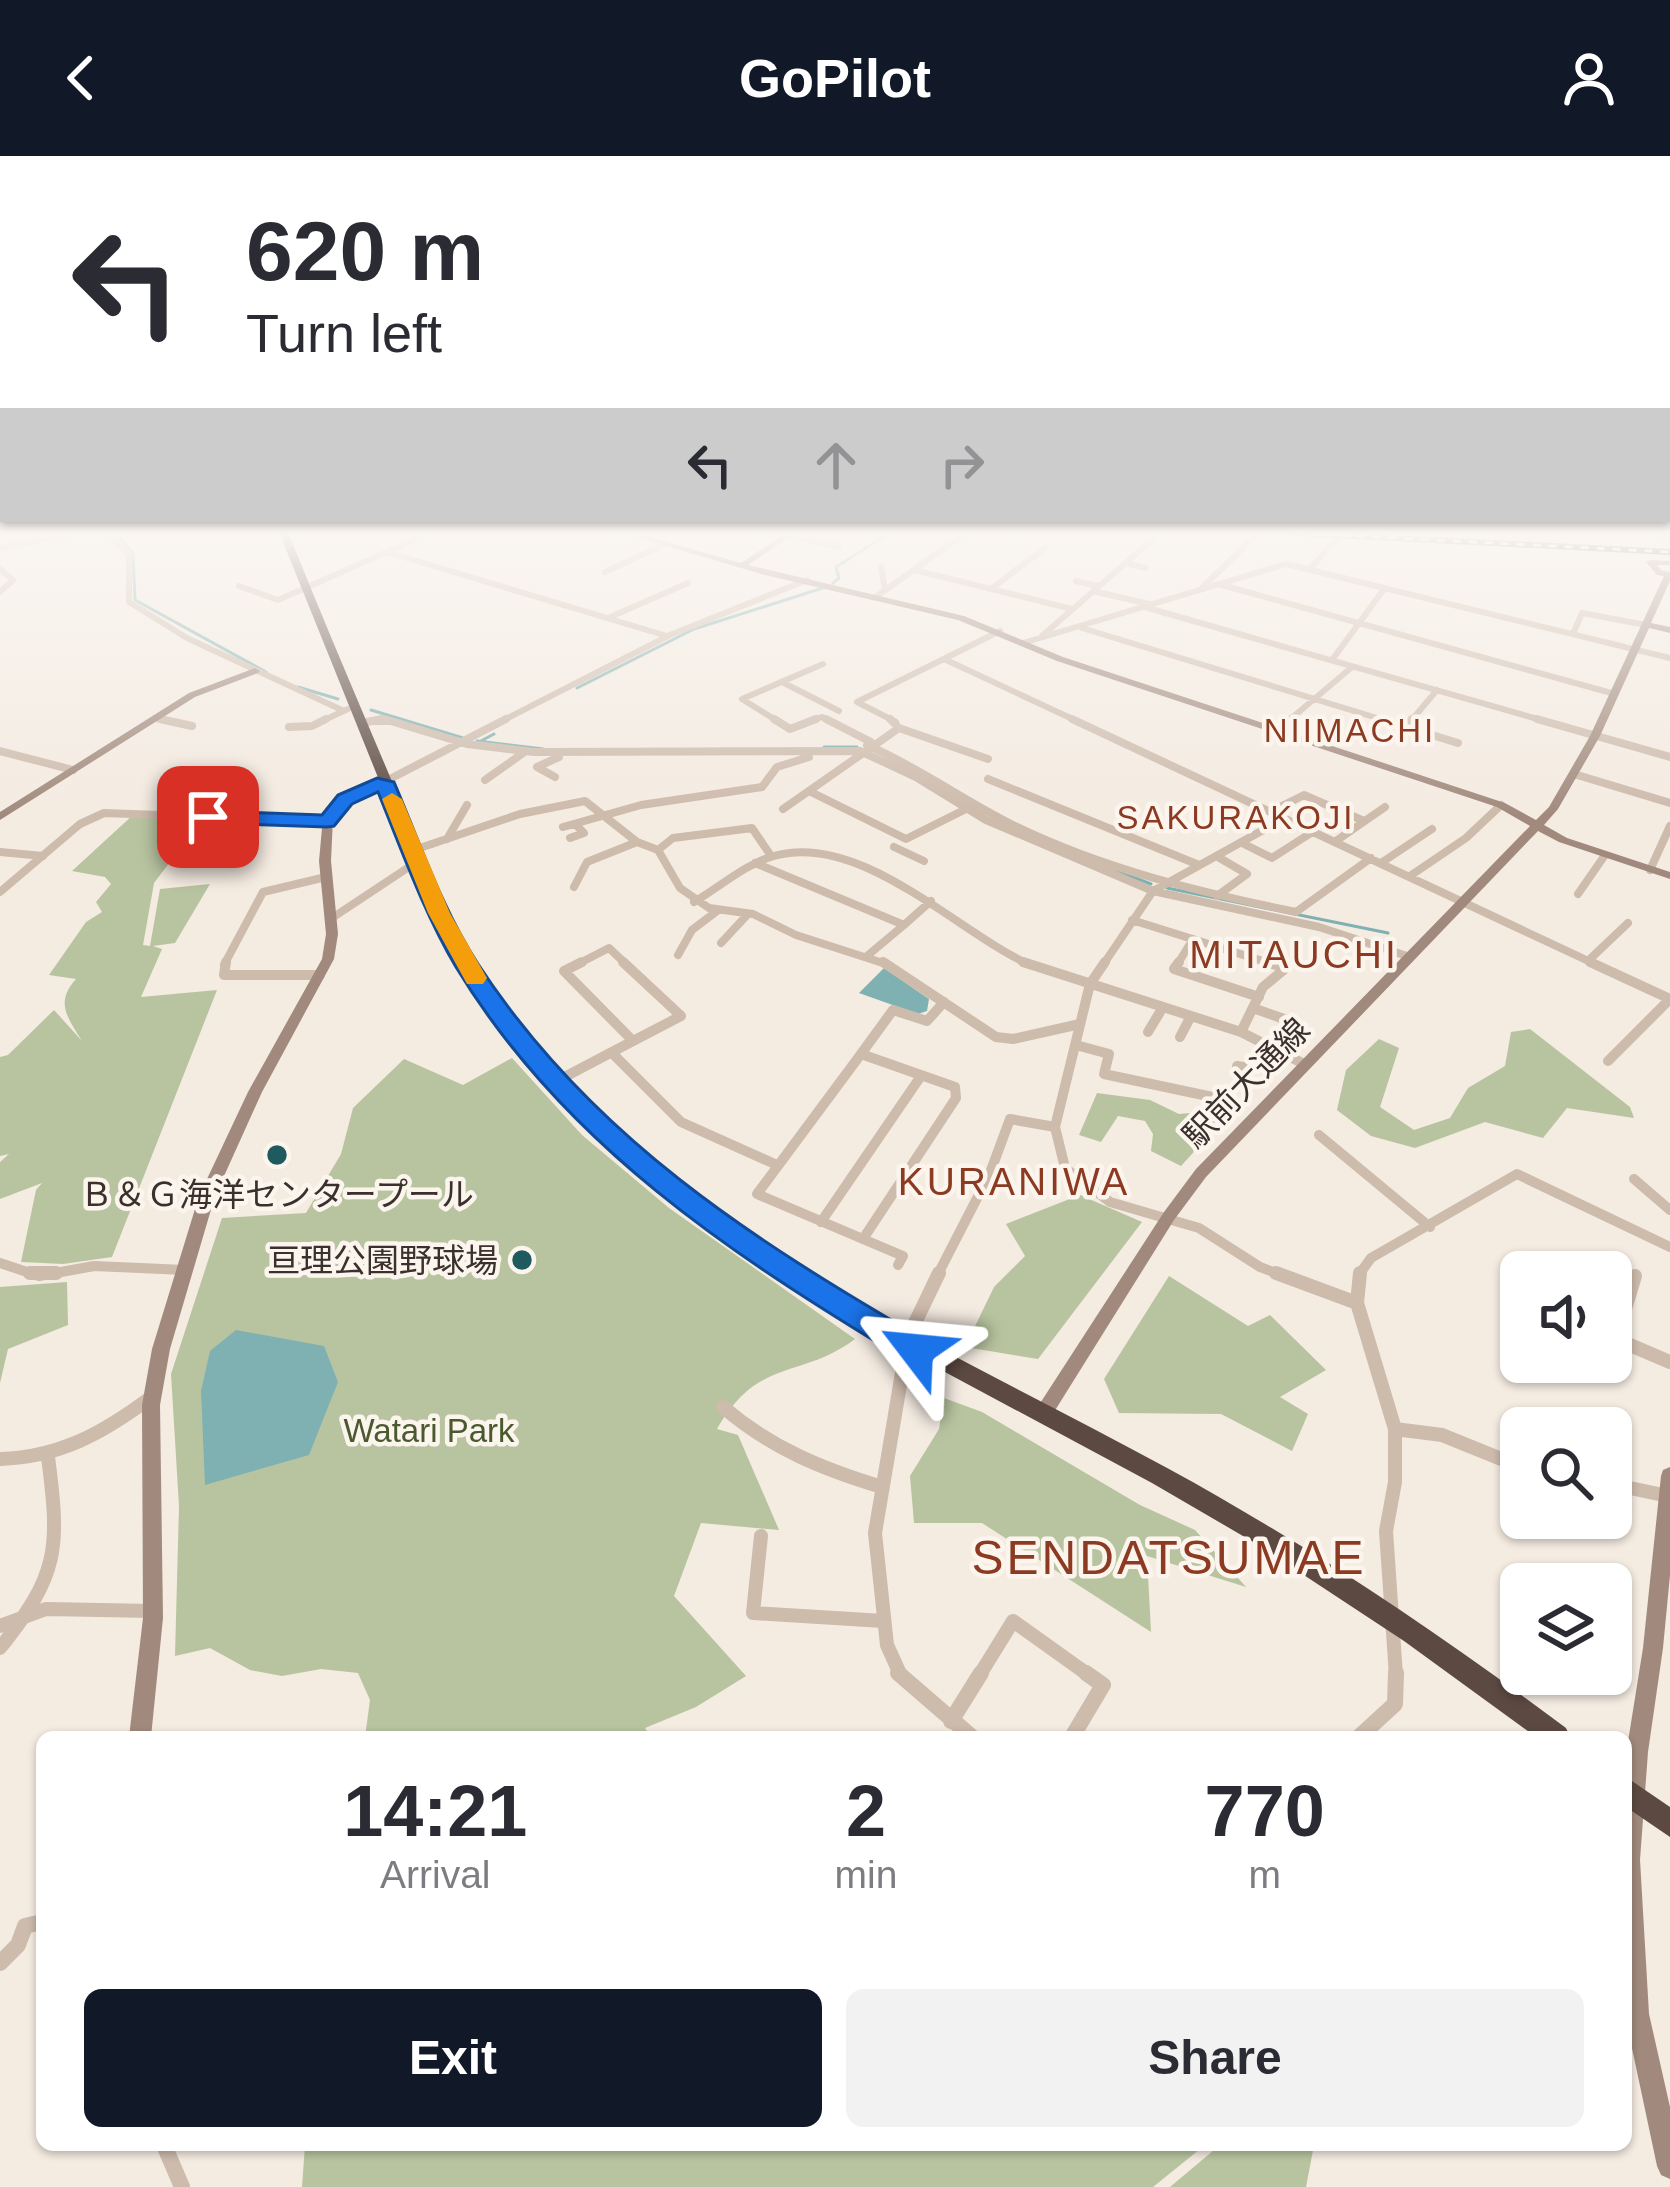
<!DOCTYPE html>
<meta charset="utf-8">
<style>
body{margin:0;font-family:Helvetica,"Noto Sans JP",sans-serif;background:#f2f2f3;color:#2b2b33;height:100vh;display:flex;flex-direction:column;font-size:45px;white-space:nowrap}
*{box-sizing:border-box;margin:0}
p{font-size:39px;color:#7c7c81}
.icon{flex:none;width:66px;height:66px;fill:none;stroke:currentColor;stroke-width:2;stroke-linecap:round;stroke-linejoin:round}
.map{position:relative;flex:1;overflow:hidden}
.panel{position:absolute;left:36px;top:1575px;width:1596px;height:420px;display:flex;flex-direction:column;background:#fff;border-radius:18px;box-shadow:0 3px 9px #0004}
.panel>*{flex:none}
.top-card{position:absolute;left:0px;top:0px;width:1671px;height:366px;box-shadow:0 3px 9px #0004;background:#fff;color:#2b2b33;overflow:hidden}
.buttons{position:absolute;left:1500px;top:1095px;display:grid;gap:24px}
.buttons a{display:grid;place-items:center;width:132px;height:132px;border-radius:18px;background:#fff;box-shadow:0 3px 9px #0004;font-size:60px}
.pin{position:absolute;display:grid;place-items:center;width:102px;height:102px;color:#fff;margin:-51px;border-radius:24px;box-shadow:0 6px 18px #0006}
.me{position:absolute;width:132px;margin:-66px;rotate:299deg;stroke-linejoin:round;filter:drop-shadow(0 0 9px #0008)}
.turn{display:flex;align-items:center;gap:42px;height:252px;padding:0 48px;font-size:54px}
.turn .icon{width:156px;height:156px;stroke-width:2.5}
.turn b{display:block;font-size:84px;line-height:102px}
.lanes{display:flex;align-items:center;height:114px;padding:0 48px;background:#0003;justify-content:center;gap:60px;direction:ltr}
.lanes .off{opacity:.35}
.eta{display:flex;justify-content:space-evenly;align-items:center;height:204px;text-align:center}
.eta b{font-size:72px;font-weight:700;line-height:84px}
.button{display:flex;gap:24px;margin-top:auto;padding:24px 48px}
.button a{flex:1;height:138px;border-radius:18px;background:#111827;color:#fff;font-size:48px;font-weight:700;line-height:138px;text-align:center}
.button a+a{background:#f2f2f3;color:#2b2b33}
header{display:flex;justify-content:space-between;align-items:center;height:156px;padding:0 48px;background:#111827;color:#fff;font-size:54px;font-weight:700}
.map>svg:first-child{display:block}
</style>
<header><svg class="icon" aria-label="back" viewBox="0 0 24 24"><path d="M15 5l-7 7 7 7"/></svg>GoPilot<svg class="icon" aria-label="person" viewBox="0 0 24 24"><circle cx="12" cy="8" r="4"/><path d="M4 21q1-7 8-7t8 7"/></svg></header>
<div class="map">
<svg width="1670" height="2031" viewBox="0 0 1670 2031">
<rect width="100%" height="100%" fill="#f4ebe1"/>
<!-- green -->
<path fill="#b8c4a0" d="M134,658L201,665L154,727L143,789L150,790L160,733L210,728L175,787L153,790L162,793L141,841L217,834L112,1101L63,1108L21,1106L36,1034L42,1027L0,1043V1006L9,998L0,1000V901L8,899L54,854L82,885C67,861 55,846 76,823L49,819L86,766L102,756L96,746L111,728L105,721L72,715Z
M1530,873L1630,951L1634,962L1567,952L1543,982L1485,966L1415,992L1371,980L1337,954L1346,914L1379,883L1399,892L1380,951L1414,974L1450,962L1468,932L1505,910L1511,876Z
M512,902L582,979L669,1052L855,1183C800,1224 759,1200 717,1273L738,1279L779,1374L701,1367L674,1440L746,1520L696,1551L645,1572L651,1581H365L370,1544L358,1517L321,1513L282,1520L250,1514L210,1492L175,1500L179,1350L171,1218L222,1062L306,1057L341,998L353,952L404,903L463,929Z
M1097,937L1150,944L1179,958L1233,953L1181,1010L1151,995L1153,978L1145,965L1118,960L1101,986L1079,979Z
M1080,1039L1142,1066L1038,1203L965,1191L994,1131L1025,1100L1006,1068Z
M1169,1120L1248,1170L1270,1159L1326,1214L1280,1241L1308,1258L1292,1295L1221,1258L1119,1257L1104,1223Z
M67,1126L68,1169L8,1193L0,1227V1131Z
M944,1242L982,1256L1140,1349L1195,1374L1246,1431L1147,1400L1151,1476L982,1367H914L910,1320L939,1273Z
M305,1989H1205L1153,2031H302Z
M1220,1989H1314L1306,2031H1170Z"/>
<!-- water -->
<path fill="#7fb0b2" d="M884,812L929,843L927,855L918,858L859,837Z
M236,1174L324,1190L338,1226L309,1299L205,1329L201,1235L210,1195Z"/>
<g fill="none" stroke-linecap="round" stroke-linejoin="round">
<!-- stream -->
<path stroke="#7fb0b2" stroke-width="3" d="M114,376L133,397L135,444L266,516
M833,427L839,422L836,411L891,376
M298,531L338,543
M577,532L694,473L826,431
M371,554L463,582
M477,585L543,593
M479,586L494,578
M824,591H857
M1106,711L1151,728
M1167,732L1388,777"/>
<!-- street-far4 -->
<path stroke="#cdbbac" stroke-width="6" d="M104,376L129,398V446L187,482L344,555
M1471,376L1538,379
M1653,376L1670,382
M788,379L839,391
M0,392L80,376
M387,396L667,480
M1125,407L1146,412
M881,410L885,434
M0,413L13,424L0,436
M914,414L1072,453
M1309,414L1343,376
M605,416L665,388
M1076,425L1098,430
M1218,428L1615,538
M239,430L278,444L432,376
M1202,432L1255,380
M991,433L1045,392
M1093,435L1149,448
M877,440L967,376
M1148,452L1548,566
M608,462L688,427
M1082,472L1390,566
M1573,478L1582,457L1646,469
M1042,480L1161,376
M1023,487L1286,408L1670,502
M944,503L1079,566
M1332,504L1384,433
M784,527L839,555
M155,562L174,566
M320,566L348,553
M366,566H394
M500,566L670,479L807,424
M779,566L742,543L823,508
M808,566L822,561L832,566
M896,566L857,546L1000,475
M1287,566L1352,511
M1410,566L1437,534"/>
<!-- street-far3 -->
<path stroke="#cdbbac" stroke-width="8" d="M160,563L192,570
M384,563L467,588L534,596L860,595L916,621L986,664L1153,735L1319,771L1410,801
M774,563L790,573L816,563
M826,563L871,586
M1072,563L1597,809
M1380,563L1458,587
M1537,563L1670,601
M362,567L382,563
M289,571L312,570L326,563
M899,572L988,603
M1404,573L1412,563
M1277,575L1291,563
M867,589C918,611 963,644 1013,669C1103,713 1199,736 1296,756L1371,702
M0,595L73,614
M1574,618L1670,647
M555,621L537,611L559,601
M988,623L1199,709
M485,624L526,595
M384,626L506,563
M811,636L906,683L966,653
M783,653L899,572L890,563
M1272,655L1304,639L1364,665
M563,671L641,649L762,631L777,611L809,601
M570,682L584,677L575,668
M447,683L467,649
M1336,685L1385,651
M1244,688L1272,702L1314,675
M894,691L924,705
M414,694L520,658L585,645L637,686L658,694L680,732L709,752L753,758L796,779L889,809
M658,694L673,682L752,672L771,700
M0,696L43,700
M755,707L904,769L867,800
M1381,707L1432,673
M1650,714L1670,670
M1410,720L1466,682L1501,649
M574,731L587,706L637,686
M0,736L80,668L104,657L327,665
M1578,738L1605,699
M1217,740L1247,718L1218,701
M694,746C718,732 747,707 774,700C860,675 957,776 1030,809
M332,762L418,705
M1132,764L1275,809
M904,769L931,745
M721,787L748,758
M678,799L692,774L717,755
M1589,804L1628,767
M224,809L263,736L326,721
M576,809L609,792L627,809
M1103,809L1153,735L1285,662
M1177,809L1193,783"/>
<!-- street-far2 -->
<path stroke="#cdbbac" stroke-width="10" d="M226,806L224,819H320
M582,806L564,815L633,885
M623,806L681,860L633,885
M883,806L996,881L1013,883L1080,868
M1023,806L1241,876
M1105,806L1090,828L1055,971L1065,1012L1110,1046L1199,1072L1260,1111L1284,1120
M1179,806L1174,813L1259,841
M1266,806L1286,812L1263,831L1241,876L1304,908
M1590,806L1670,843
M1253,852L1284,863
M1148,876L1163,851
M1180,881L1191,860
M1076,889L1109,898L1104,918L1222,943
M612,897L681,966L777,1009
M861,898L893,854L927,865L944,846
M1608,905L1670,843
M1237,910L1250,912L1271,891
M555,926L633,885
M1319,979L1430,1071
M1634,1023L1670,1054
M821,1066L921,920
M863,1083L956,942L955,931L861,898L757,1038L903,1100L898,1109
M0,1107L39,1120
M39,1120L94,1110L185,1114
M937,1120L990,1017L1010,963L1055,971
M1358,1120L1371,1102L1517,1018L1670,1091"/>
<!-- street-far1 -->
<path stroke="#cdbbac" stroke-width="14" d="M30,1117H56
M1276,1117L1357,1147
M1360,1117L1357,1147L1395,1273V1326L1386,1375L1396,1520
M1635,1120L1616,1183L1670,1206
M913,1171L939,1117
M723,1251C771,1292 822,1313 882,1331
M1395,1273L1442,1279L1521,1311
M0,1303C60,1301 103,1277 150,1242
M1611,1328L1668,1340
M761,1380L753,1457L883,1465
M0,1470L46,1453L153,1455
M0,1492C59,1418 60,1393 48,1301
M901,1520L887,1489L875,1377L903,1211
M979,1520L1013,1465L1090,1520"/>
<!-- street -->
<path stroke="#cdbbac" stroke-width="16" d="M898,1517L972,1581
M951,1565L981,1517
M1072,1581L1103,1529L1086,1517
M1359,1581L1395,1548L1396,1517
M0,1807L18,1789L25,1770L42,1766
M164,1989L182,2031"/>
<!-- secondary -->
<path fill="#a18a7d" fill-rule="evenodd" d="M619,376H631L741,407L788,376H797L748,409L964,460L1063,501L1505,647L1536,664L1549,651L1590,580L1664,420L1657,419L1646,406L1650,404L1670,405V409H1657L1662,415L1670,416V425L1651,467L1670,471V477L1649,472L1600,580L1558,653L1544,669L1567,682L1670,716V723L1559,686L1538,675L1206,1021L1174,1064L1049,1264L1043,1266L1037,1264L1034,1258L1037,1252L1164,1056L1196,1013L1530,670L1497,651L1057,505L958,464L765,419Z
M255,512L260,515L258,517L195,541L0,664V656L189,537Z
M380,624L389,626L349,646L333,662L331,705L338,778L334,803L262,936L215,1040L170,1193L160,1249L163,1462L151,1581H129L143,1462L142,1249L152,1193L199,1040L248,936L322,803L326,778L319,705L323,661L341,642Z
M1670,1311V1419L1663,1492L1648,1596L1640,1704L1649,1858L1670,1951V2023L1661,2019L1657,2010L1626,1864V1598L1643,1492L1661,1320L1663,1314Z"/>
<!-- highway -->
<path fill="#5c4a42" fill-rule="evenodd" d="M279,376H288C325,469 365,561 404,654C430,715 453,779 491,834C655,1069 926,1181 1169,1313C1308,1389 1439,1477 1566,1572L1570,1581H1536L1404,1485L1255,1387L1152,1327L876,1179L789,1126L705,1069L625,1005L551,931L483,847L456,802L425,738Z
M1626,1621L1670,1651V1681L1626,1651Z"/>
<defs>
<path id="rail" d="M1277,376L1670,396"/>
</defs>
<!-- rail casing -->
<use href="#rail" stroke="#3b302b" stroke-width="6"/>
<!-- rail -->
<use href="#rail" stroke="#fbf5ee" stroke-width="3" stroke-dasharray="8" stroke-linecap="butt"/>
</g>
<!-- sky -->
<linearGradient id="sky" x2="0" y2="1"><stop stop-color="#7eb2d2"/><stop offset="0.57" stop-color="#faf6f2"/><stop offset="1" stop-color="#faf6f2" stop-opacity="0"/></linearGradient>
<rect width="1670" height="660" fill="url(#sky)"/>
<!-- route -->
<path fill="#1a73e8" stroke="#114b97" stroke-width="3" d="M377,622L394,626C420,687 442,753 478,808C591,981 753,1084 927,1185L932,1194L927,1204L916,1208L906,1204C733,1100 563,988 456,811C424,757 402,695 378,636L352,648L334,670L327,671L208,667L198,661L208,655L322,659L338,639Z"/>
<!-- slow -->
<path fill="#f59e0b" d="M392,637L402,643L450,757L487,822L483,828H467L428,757L382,643Z"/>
<!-- markers -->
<g fill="#1f5a5e" stroke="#fbf5ee" stroke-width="4.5">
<circle cx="277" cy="999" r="12"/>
<circle cx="522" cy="1104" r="12"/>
</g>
<g text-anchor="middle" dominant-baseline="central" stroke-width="9" stroke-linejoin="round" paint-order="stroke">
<!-- far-quarter labels -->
<g font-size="33" letter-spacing="3" fill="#8c3b22" stroke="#fbf5ee">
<text x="1350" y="574">NIIMACHI</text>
<text x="1236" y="661">SAKURAKOJI</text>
</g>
<!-- street labels -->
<g font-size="33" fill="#3b302b" stroke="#fbf5ee">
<text transform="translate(1246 927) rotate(-46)">駅前大通線</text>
</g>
<!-- poi labels -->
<g font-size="33" fill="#3b302b" stroke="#fbf5ee">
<text x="277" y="1038">Ｂ＆Ｇ海洋センタープール</text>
<text x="498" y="1104" text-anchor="end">亘理公園野球場</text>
</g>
<!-- park labels -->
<g font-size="33" fill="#4a5a2e" stroke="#fbf5ee">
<text x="429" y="1274">Watari Park</text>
</g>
<!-- quarter labels -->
<g font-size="39" letter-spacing="3" fill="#8c3b22" stroke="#fbf5ee">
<text x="1294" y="798">MITAUCHI</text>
<text x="1014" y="1025">KURANIWA</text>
</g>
<!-- near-quarter labels -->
<g font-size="48" letter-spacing="3" fill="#8c3b22" stroke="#fbf5ee">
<text x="1169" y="1401">SENDATSUMAE</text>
</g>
</g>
</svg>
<div class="buttons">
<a><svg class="icon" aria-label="sound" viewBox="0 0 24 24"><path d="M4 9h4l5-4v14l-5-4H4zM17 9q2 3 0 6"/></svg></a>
<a><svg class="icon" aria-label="search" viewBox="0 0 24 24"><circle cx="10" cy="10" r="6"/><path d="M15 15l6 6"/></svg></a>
<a><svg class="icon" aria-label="layers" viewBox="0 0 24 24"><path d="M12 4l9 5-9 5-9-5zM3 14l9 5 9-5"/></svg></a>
</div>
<div class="pin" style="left:208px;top:661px;background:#d93025"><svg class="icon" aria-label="arrive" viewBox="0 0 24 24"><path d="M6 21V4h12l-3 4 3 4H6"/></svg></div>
<svg class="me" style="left:916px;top:1194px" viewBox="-20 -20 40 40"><path d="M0-17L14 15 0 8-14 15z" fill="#1a73e8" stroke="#fff" stroke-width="4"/></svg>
<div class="top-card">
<div class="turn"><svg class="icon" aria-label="left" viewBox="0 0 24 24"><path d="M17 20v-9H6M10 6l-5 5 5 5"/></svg><div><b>620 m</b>Turn left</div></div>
<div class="lanes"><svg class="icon" aria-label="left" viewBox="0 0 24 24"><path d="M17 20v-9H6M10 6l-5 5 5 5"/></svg><svg class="icon off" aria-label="ahead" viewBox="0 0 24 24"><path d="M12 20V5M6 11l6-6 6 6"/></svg><svg class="icon off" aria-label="right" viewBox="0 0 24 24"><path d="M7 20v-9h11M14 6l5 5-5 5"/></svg></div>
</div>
<section class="panel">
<div class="eta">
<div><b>14:21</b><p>Arrival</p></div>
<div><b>2</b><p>min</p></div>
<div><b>770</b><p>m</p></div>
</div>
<div class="button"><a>Exit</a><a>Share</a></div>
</section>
</div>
